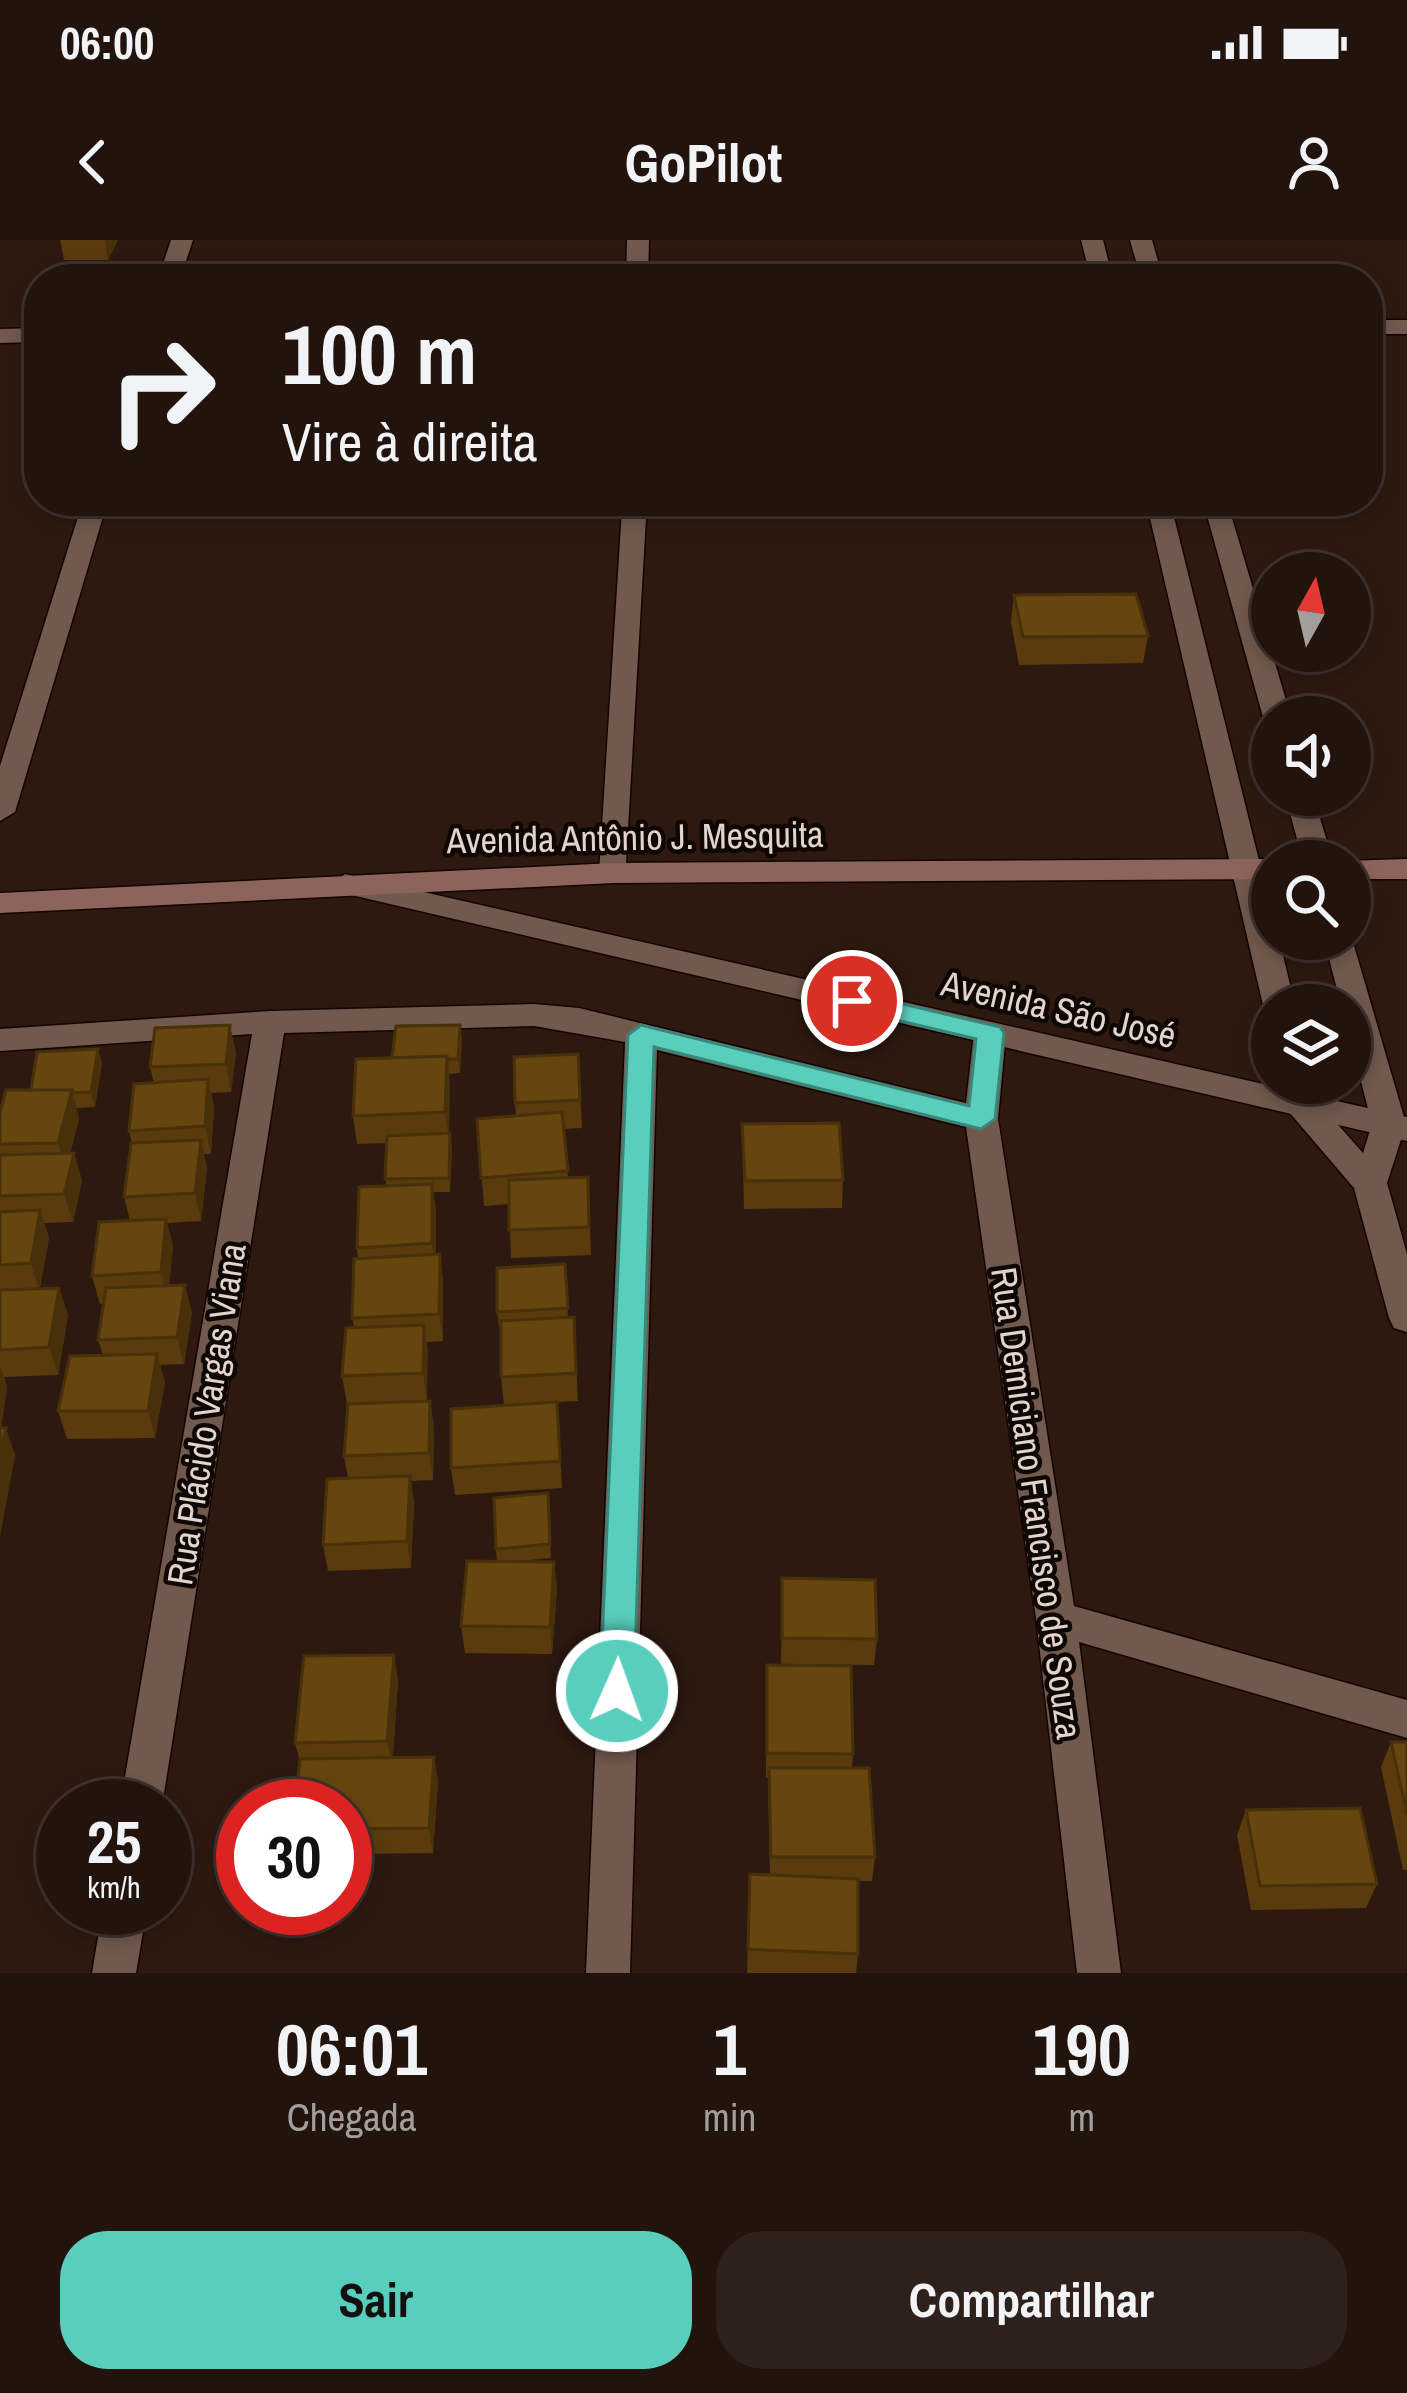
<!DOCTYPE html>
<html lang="pt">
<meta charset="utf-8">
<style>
body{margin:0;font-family:"Archivo Narrow",sans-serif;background:#2e201a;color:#f1f3f6;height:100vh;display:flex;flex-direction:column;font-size:45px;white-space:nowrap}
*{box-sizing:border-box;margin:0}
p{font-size:39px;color:#a29e9d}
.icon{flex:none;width:66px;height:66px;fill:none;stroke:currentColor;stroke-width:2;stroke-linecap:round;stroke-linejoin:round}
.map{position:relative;height:1733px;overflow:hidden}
.panel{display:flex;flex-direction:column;background:#22130c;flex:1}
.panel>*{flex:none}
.banner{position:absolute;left:24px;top:24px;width:1359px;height:252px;border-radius:48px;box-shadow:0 6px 18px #0003,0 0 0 3px #3f322d;background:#22130c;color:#f1f3f6;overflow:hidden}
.needle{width:78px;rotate:8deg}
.tools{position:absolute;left:1251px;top:312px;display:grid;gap:24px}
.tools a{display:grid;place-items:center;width:120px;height:120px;border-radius:50%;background:#22130c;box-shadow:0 6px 18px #0003,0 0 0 3px #3f322d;font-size:60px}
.speed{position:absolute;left:36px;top:1539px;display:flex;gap:24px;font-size:60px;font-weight:700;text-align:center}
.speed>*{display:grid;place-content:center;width:156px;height:156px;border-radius:50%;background:#22130c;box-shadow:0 6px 18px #0003,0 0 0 3px #3f322d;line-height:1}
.speed small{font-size:30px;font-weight:400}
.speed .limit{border:18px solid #d22;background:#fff;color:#111}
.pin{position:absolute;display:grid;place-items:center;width:102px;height:102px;color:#fff;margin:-51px;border:6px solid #fff;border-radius:50%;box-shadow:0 3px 12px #0007}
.me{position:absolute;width:132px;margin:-66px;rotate:2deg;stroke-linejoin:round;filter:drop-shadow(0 0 9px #0008)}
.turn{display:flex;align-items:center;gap:42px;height:252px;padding:0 60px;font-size:54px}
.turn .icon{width:156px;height:156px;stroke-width:2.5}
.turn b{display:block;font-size:84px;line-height:102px}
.eta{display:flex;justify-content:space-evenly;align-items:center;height:204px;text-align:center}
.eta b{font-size:72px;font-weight:700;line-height:84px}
.primary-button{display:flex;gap:24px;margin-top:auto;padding:24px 60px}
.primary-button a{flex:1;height:138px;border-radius:48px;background:#5acebd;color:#111;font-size:48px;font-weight:700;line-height:138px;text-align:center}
.primary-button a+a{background:#2e201a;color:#f1f3f6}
.status{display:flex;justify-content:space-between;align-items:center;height:84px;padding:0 60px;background:#22130c;direction:ltr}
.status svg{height:33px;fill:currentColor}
header{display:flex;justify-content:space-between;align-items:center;height:156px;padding:0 60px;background:#22130c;font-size:54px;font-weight:700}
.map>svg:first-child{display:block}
</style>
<div class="status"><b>06:00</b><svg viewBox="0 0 49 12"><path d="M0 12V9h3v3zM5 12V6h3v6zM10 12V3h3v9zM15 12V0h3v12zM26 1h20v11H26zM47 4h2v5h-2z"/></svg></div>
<header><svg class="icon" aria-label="back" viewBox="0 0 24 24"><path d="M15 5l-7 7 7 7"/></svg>GoPilot<svg class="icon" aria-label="person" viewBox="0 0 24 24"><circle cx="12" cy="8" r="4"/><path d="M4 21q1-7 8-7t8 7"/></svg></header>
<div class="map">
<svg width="1407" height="1733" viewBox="0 0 1407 1733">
<rect width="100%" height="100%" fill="#2d1910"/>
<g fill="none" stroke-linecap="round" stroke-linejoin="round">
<defs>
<path id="minor" d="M171,0H193L180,39H158Z
M627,0H649L648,39H626Z
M1081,0H1103L1113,39H1091Z
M1130,0H1152L1163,39H1141Z
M1368,80H1407V94H1368Z
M39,88V102L0,103V89Z
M647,261L625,640H603L599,633L622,269L105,270L15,572L0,581V526L83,261Z
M1146,261H1170L1272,673V699H1279L1295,765H1272V774L1263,765Z
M1203,261H1227L1291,477H1272V484L1263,477Z
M1285,555H1313L1333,621H1303Z
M1350,692L1406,884L1387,943L1407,1014V1092L1394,1088L1389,1078L1354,948L1289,872L1280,843H1312L1316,860L1363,913L1372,884L1350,799V765H1341L1324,699H1350Z
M534,764L579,768L966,863L974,793L979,785H1001L1006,793L998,879L1074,1366L1407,1460V1498L1079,1402L1121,1733H1077L1036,1378L966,887L657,810L630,1733H586L625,802L534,786L284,793L162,1566H120L252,794L0,811V789L270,771Z
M103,1668H147L136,1733H92Z"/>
<path id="tertiary" d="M345,634L1407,877V901L334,651L330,644Z"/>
<path id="secondary" d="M1272,619L1278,621H1272V639L614,643L0,673V653L614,623Z
M1407,619V639H1350V621H1344Z"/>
</defs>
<!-- minor casing -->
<use href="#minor" stroke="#140400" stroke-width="3"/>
<!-- tertiary casing -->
<use href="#tertiary" stroke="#140400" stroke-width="3"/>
<!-- secondary casing -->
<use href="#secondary" stroke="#140400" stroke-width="3"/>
<!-- minor -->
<use href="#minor" fill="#71594e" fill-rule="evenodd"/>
<!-- tertiary -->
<use href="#tertiary" fill="#71594e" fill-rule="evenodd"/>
<!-- secondary -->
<use href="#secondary" fill="#8d645c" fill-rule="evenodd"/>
</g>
<!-- wall -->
<path fill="#593b0d" d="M60,0H118L108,20H64Z
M1014,355L1148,396L1143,423L1019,425L1011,382Z
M460,785L462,800L460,833L449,834V893H450L452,908L450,952H433L436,971V1015L440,1014L443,1042V1101L427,1102V1160L347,1164L342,1136L354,1087L352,1078L358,1018L357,1008L386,946L387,903L357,904L353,876L392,818Z
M236,813L231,852L211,853L214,867L211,914H204L207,928L201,981L167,983L173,1006L169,1045L192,1072L184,1124L160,1125L165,1142L155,1198L67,1199L58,1171L103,1115L98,1100L104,1063L100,1064L92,1036L130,981L124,957L132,903L129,891L154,843L150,827Z
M578,814L582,888L564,889L568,938L588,937L591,1015L511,1018L509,964L484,966L477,879L516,876L515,863Z
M102,823L95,867L76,868L79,878L70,913H74L82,941L73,982L44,983L49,998L40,1048H59L68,1075L58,1135L4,1137L7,1147L1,1188L15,1215L0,1296V873L31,850Z
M742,884L843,940L842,968L744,969Z
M565,1024L568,1078L574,1077L578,1161L504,1165L501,1137V1086H499L497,1072Z
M430,1161L434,1188L433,1240L411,1241L414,1263L411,1328L328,1331L323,1305L348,1238L344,1216Z
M557,1162L562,1248L455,1255L451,1228Z
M548,1253L551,1318L507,1322H554L557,1349L552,1414L465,1413L461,1386L497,1322L496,1309Z
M782,1338L877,1399L874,1425L781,1424Z
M394,1415L398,1441L393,1517H434L438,1542L433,1613L345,1614V1566L300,1521L295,1503Z
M767,1425L853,1514L852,1528L875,1617L872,1641H858V1714L856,1733H747L750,1634L770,1635L768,1538H766Z
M1391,1502H1407V1630H1403L1381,1527Z
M1246,1570L1377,1644L1366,1668L1251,1670L1237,1595Z"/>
<!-- shaded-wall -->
<path fill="#48300a" d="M105,0H118L108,20Z
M230,785L236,813L231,852L226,824Z
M460,785L462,800L460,833L458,819Z
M98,809L102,823L95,867L91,852Z
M447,816L450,844L449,900L445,872Z
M208,839L214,867L211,914L205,886Z
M72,850L79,878L66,931L58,903Z
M450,893L452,908L450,952L449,938Z
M201,900L207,928L201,981L195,953Z
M74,913L82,941L73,982L64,954Z
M432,944L436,971V1031L432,1003Z
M40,970L49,998L39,1051L31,1023Z
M166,979L173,1006L168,1060L161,1032Z
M440,1014L443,1042V1101L439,1074Z
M185,1045L192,1072L184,1124L177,1097Z
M59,1048L68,1075L58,1135L49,1107Z
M424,1085L428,1112L427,1160L423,1133Z
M157,1114L165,1142L155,1198L148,1171Z
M0,1126L7,1147L0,1196Z
M430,1161L434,1188L433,1240L429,1213Z
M6,1188L15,1215L0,1296V1217Z
M410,1236L414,1263L411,1328L407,1301Z
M554,1322L557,1349L552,1414L550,1387Z
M394,1415L398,1441L392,1526L387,1501Z
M434,1517L438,1542L433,1613L429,1588Z"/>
<!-- building -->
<path fill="#67450f" stroke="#48300a" stroke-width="3" d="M1136,354L1148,396L1023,397L1014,355Z
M230,785L226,824L150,827L155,788Z
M460,785L458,819H447V816L392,818L396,786Z
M98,809L91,852L71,853L72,850H31L37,812Z
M578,814L580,860L515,863L514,817Z
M447,816L445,872L353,876L356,819Z
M208,839L205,886L129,891L134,844Z
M6,850H72L58,903L0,904V873Z
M562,872L568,931L481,938L477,879Z
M839,883L843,940L745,941L742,884Z
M450,893L449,938L385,939L387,896Z
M201,900L195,953L124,957L131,903Z
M74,913L64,954L0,956V915Z
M588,937L589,987L509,990V940Z
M432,944V1003L357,1008L359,947Z
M40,970L31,1023L0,1025V972Z
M166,979L161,1032L92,1036L99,982Z
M440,1014L439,1074L352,1078L354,1019Z
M565,1024L568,1068L497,1072V1028Z
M185,1045L177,1097L98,1100L106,1048Z
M59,1048L49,1107L0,1110V1050Z
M574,1077L576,1133L501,1137V1081Z
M424,1085L423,1133L342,1136L346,1088Z
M157,1114L148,1171H58L70,1116Z
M430,1161L429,1213L344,1216L348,1164Z
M557,1162L560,1221L451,1228V1169Z
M0,1188H6L0,1217Z
M410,1236L407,1301L323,1305L327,1239Z
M548,1253L550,1304L496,1309L494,1258Z
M467,1321L554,1322L550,1387L461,1386Z
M782,1338L875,1340L877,1399L782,1398Z
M394,1415L387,1501L295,1503L304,1416Z
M767,1425L851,1426L853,1514L767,1513Z
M1391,1502H1407V1574Z
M434,1517L429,1588L345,1589V1566H295L300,1519Z
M769,1528H869L875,1617H771Z
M1360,1568L1377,1644L1260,1646L1246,1570Z
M750,1634L858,1639V1714L748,1709Z"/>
<!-- route -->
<path fill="#5acebd" stroke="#3a867b" stroke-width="3" d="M852,752L1000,787L1004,793L995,879L981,889L654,807L634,1451L629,1462L617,1466L605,1462L600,1451L628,795L641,785L969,866L976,799L842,767V755Z"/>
<g text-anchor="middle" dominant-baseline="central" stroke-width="9" stroke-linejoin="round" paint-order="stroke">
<!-- street labels -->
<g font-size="36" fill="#e2d4cd" stroke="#0f0704">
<text transform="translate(635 597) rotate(-1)">Avenida Antônio J. Mesquita</text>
<text transform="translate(1059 769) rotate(13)">Avenida São José</text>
<text transform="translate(206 1174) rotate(-81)">Rua Plácido Vargas Viana</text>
<text transform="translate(1037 1263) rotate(82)">Rua Demiciano Francisco de Souza</text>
</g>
</g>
</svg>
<div class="tools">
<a><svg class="needle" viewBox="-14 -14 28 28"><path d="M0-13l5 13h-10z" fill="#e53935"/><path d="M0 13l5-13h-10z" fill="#a29e9d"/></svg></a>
<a><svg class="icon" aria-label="sound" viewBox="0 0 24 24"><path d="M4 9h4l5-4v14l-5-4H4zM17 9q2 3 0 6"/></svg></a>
<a><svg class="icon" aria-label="search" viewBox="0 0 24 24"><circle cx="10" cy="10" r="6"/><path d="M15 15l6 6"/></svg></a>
<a><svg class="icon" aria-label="layers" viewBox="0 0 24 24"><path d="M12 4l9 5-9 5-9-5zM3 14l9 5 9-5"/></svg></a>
</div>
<div class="speed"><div>25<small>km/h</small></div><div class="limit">30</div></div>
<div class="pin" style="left:852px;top:761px;background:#d93025"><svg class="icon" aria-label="arrive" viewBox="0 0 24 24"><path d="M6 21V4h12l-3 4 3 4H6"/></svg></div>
<svg class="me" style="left:617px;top:1451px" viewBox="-20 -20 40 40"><circle r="17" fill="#5acebd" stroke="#fff" stroke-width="3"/><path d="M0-11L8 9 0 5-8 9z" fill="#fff"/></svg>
<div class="banner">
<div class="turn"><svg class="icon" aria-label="right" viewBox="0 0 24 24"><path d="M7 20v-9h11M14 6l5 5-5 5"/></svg><div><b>100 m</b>Vire à direita</div></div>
</div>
</div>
<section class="panel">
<div class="eta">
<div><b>06:01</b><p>Chegada</p></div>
<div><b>1</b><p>min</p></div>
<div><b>190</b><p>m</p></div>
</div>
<div class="primary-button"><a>Sair</a><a>Compartilhar</a></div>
</section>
